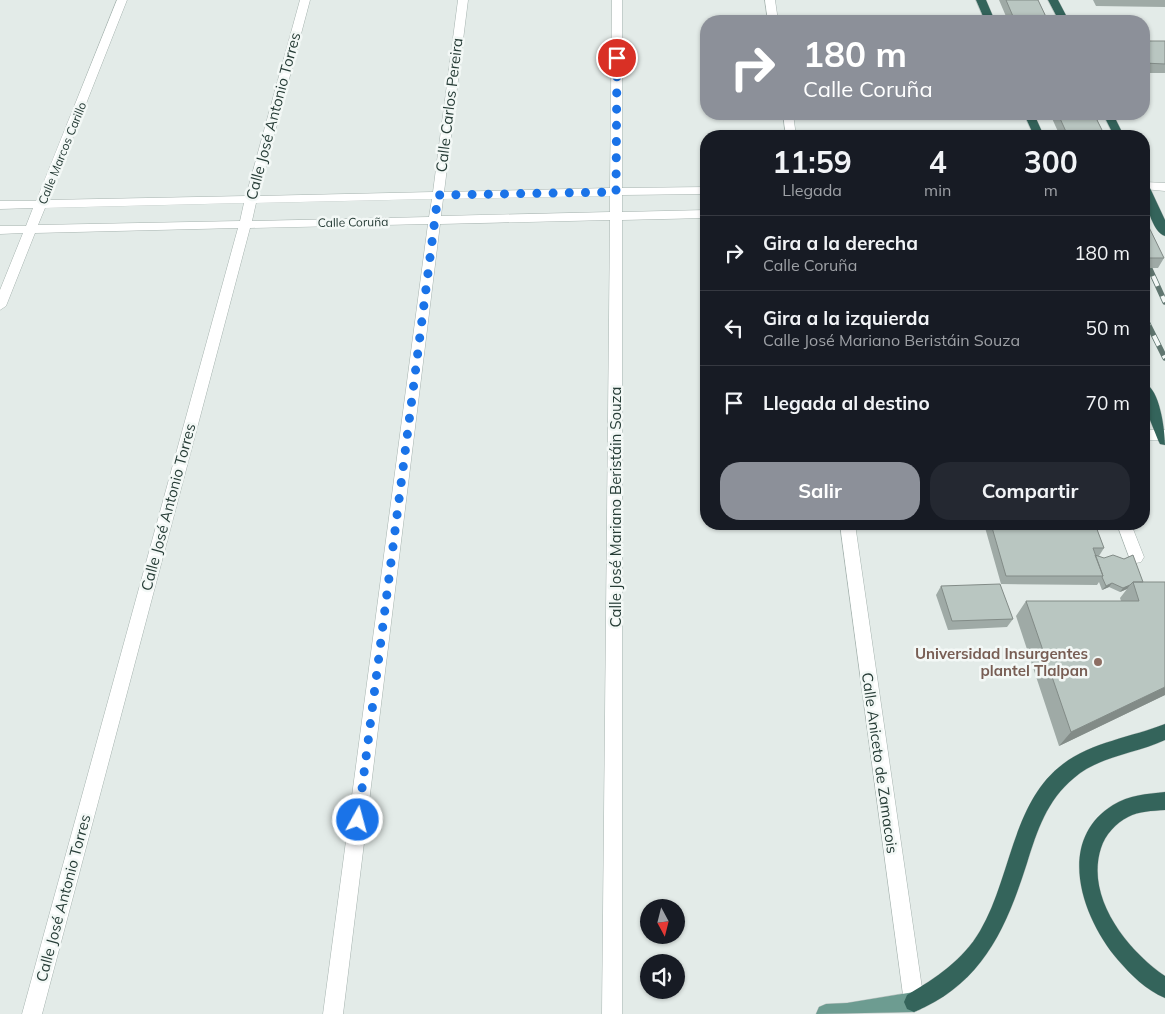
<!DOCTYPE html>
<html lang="es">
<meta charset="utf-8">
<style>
body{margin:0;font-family:Mulish,sans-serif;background:#242831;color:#f1f3f6;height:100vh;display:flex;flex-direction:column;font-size:19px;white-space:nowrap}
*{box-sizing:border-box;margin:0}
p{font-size:16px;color:#9ea1a6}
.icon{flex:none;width:28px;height:28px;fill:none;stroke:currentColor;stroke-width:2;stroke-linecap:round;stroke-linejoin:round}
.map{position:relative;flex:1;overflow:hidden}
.side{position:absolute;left:700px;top:130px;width:450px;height:400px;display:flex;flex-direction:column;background:#171b24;border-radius:20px;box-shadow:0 1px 4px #0004}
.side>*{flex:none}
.top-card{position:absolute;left:700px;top:15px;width:450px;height:105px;border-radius:20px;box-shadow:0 1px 4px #0004;background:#8c9099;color:#fff;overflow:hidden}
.needle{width:32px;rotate:173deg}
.fabs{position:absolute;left:640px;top:899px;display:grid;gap:10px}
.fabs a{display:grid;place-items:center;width:45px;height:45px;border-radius:50%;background:#171b24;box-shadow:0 1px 4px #0004;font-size:25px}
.pin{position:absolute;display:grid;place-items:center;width:42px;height:42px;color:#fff;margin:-21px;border:2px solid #fff;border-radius:50%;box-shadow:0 1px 5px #0007}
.me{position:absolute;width:55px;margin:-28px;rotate:7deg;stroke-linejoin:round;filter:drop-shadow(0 0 4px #0008)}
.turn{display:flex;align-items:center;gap:18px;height:105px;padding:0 20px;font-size:22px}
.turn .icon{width:65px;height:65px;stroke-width:2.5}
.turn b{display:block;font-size:35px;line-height:42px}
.eta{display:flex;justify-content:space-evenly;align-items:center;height:85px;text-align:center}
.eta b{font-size:30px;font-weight:700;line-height:35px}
.cta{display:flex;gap:10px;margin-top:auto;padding:10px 20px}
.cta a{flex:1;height:58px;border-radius:20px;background:#8c9099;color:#fff;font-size:20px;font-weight:700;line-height:58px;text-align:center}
.cta a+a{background:#242831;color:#f1f3f6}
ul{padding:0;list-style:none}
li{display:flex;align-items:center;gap:15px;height:75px;padding:0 20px;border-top:1px solid #363941}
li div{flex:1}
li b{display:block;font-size:19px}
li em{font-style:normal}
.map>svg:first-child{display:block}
</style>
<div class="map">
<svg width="1165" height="1014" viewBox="0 0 1165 1014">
<rect width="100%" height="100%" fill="#e3ebe8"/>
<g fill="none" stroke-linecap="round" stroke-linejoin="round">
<defs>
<path id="minor" d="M117,0H127L48,200L246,196L300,0H310L258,196L433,192L458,0H468L444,192L610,188L612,0H622V188L706,187V194L622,195V212L706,210V218L622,220V1014H602L610,220L440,224L343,1014H323L428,224L250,228L42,1014H22L238,228L35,233L6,306L0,310V290L23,233L0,234V226H26L33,208L0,209V201H36ZM610,196V212L441,216L443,199ZM432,199L429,217L252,221L256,203ZM244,203L240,221L38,225L45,208Z
M765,0H775L778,21H768Z
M783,114H793L796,136H786Z
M1144,182L1165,183V191L1144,189Z
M1144,430H1165V440H1144Z
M840,524H855L924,1002L921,1009L914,1012L907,1009L904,1002Z
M1117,524H1131L1144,557L1141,562L1136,563L1131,562Z"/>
<path id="major" d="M914,992L921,995L924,1002L921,1009L914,1012L816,1014L819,1007L826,1004L847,1003Z"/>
<path id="highway" d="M976,0H986L995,21H985Z
M1048,0H1058L1069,21H1059Z
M1024,114H1034L1044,136H1034Z
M1103,114H1113L1124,136H1114Z
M1144,184L1150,188L1165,220V236C1152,233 1143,196 1144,184Z
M1144,383C1160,388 1165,431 1165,445L1160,444L1158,440L1144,405Z
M1165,724V740C1135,754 1099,756 1074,778C1047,800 1037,831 1027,863C1006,929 982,984 914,1012L907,1009L904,1002L907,995C936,978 963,960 980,931C1011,879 1012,802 1063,764C1092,742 1132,737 1165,724Z
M1165,792V810C1152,811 1139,811 1128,817C1116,823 1105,835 1101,848C1085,897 1127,950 1165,976V998C1146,990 1131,975 1118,960C1082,918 1055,841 1113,805C1129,795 1147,794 1165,792Z"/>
</defs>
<!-- minor casing -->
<use href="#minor" stroke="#a6b3af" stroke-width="1"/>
<!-- major casing -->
<use href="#major" stroke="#c2c8c6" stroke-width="1"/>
<!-- highway casing -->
<use href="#highway" stroke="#c2c8c6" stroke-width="1"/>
<!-- minor -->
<use href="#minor" fill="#fff" fill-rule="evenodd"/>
<!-- major -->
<use href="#major" fill="#6d9c91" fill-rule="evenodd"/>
<!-- highway -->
<use href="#highway" fill="#34645b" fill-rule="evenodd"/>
<defs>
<path id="rail" d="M1144,256L1165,302
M1144,316L1165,358"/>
</defs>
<!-- rail casing -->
<use href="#rail" stroke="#607670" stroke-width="5.5"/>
<!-- rail -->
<use href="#rail" stroke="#f3f8f6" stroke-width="4" stroke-dasharray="11" stroke-linecap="butt"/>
</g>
<!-- wall -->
<path fill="#9faaa6" d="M999,0H1038L1048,21H1008Z
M1093,0H1165V7L1096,6Z
M1144,41H1165V73H1144Z
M897,114H978L977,118L898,117Z
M1050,114H1094L1105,136H1060Z
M1144,217L1164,258L1158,268H1144Z
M984,524H1095L1104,548L1099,556L1104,558L1124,559L1133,555L1165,695L1059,746L1016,616L1026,601H1121L1120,598L1127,589L1120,592L1109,587L1102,590L1099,582L1097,585L1001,584Z
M941,586L1013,619L1007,627L948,630L936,595Z"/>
<!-- shaded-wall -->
<path fill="#828b87" d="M1112,583L1109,587L1102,590L1106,586Z
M1130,585L1127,589L1120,592L1123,588Z
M1165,687V695L1059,746L1071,732Z"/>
<!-- building -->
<path fill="#b9c6c1" stroke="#828b87" d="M1006,0H1038L1048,21H1015Z
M1144,41H1165V64L1144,63Z
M1058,114H1094L1105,136H1068Z
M1144,217L1164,258H1144Z
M991,524H1095L1104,548H1093L1103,576H1006Z
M1095,555L1104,558L1113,555L1124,559L1133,555L1143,582H1133L1130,585L1123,588L1112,583L1106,586L1102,577L1103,576Z
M1133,582H1165V687L1071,732L1026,601H1139Z
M1000,584L1013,619L952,621L941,586Z"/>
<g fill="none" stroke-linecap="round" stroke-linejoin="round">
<!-- route -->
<path stroke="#1a73e8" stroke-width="9" stroke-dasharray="0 16.2" d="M358,820L438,195L616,192L617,58"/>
</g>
<!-- markers -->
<circle fill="#8d6e63" stroke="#f3f8f6" stroke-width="2" cx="1098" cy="662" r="5"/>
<g text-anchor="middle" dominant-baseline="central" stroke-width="5" stroke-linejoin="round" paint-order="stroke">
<!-- far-street labels -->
<g font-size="12" fill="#253b35" stroke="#f3f8f6">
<text transform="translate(62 153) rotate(-68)">Calle Marcos Carillo</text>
<text transform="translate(353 222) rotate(-1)">Calle Coruña</text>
</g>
<!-- street labels -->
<g font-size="15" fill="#253b35" stroke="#f3f8f6">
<text transform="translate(449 105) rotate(-83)">Calle Carlos Pereira</text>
<text transform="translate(273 116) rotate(-75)">Calle José Antonio Torres</text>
<text transform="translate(168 507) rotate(-75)">Calle José Antonio Torres</text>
<text transform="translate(615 507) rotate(-90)">Calle José Mariano Beristáin Souza</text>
<text transform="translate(880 763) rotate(82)">Calle Aniceto de Zamacois</text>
<text transform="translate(63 898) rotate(-75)">Calle José Antonio Torres</text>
</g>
<!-- education labels -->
<g font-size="15" font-weight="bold" fill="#785e54" stroke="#f3f8f6" text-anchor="end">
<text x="1088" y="653">Universidad Insurgentes<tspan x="1088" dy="17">plantel Tlalpan</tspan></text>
</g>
</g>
</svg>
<div class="fabs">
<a><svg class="needle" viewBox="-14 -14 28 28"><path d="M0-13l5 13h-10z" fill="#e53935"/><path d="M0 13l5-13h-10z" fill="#9ea1a6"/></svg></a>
<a><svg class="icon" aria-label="sound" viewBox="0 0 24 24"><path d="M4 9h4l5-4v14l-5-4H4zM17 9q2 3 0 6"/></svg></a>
</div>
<div class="pin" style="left:617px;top:58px;background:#d93025"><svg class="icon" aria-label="arrive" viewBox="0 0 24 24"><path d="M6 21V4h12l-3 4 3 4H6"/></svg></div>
<svg class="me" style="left:358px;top:820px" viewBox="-20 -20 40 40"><circle r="17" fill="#1a73e8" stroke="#fff" stroke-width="3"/><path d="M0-11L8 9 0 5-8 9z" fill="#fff"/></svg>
<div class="top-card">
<div class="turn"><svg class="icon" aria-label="right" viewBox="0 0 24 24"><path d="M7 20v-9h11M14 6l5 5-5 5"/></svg><div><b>180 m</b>Calle Coruña</div></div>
</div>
<section class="side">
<div class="eta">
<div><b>11:59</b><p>Llegada</p></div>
<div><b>4</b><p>min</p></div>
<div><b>300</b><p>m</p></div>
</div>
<ul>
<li><svg class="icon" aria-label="right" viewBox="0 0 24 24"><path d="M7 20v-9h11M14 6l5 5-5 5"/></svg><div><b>Gira a la derecha</b><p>Calle Coruña</p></div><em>180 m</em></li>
<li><svg class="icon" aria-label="left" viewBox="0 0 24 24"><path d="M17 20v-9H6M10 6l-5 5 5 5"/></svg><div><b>Gira a la izquierda</b><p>Calle José Mariano Beristáin Souza</p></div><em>50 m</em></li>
<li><svg class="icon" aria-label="arrive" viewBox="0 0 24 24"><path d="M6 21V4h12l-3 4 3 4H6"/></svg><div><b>Llegada al destino</b></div><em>70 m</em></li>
</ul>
<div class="cta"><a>Salir</a><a>Compartir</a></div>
</section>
</div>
